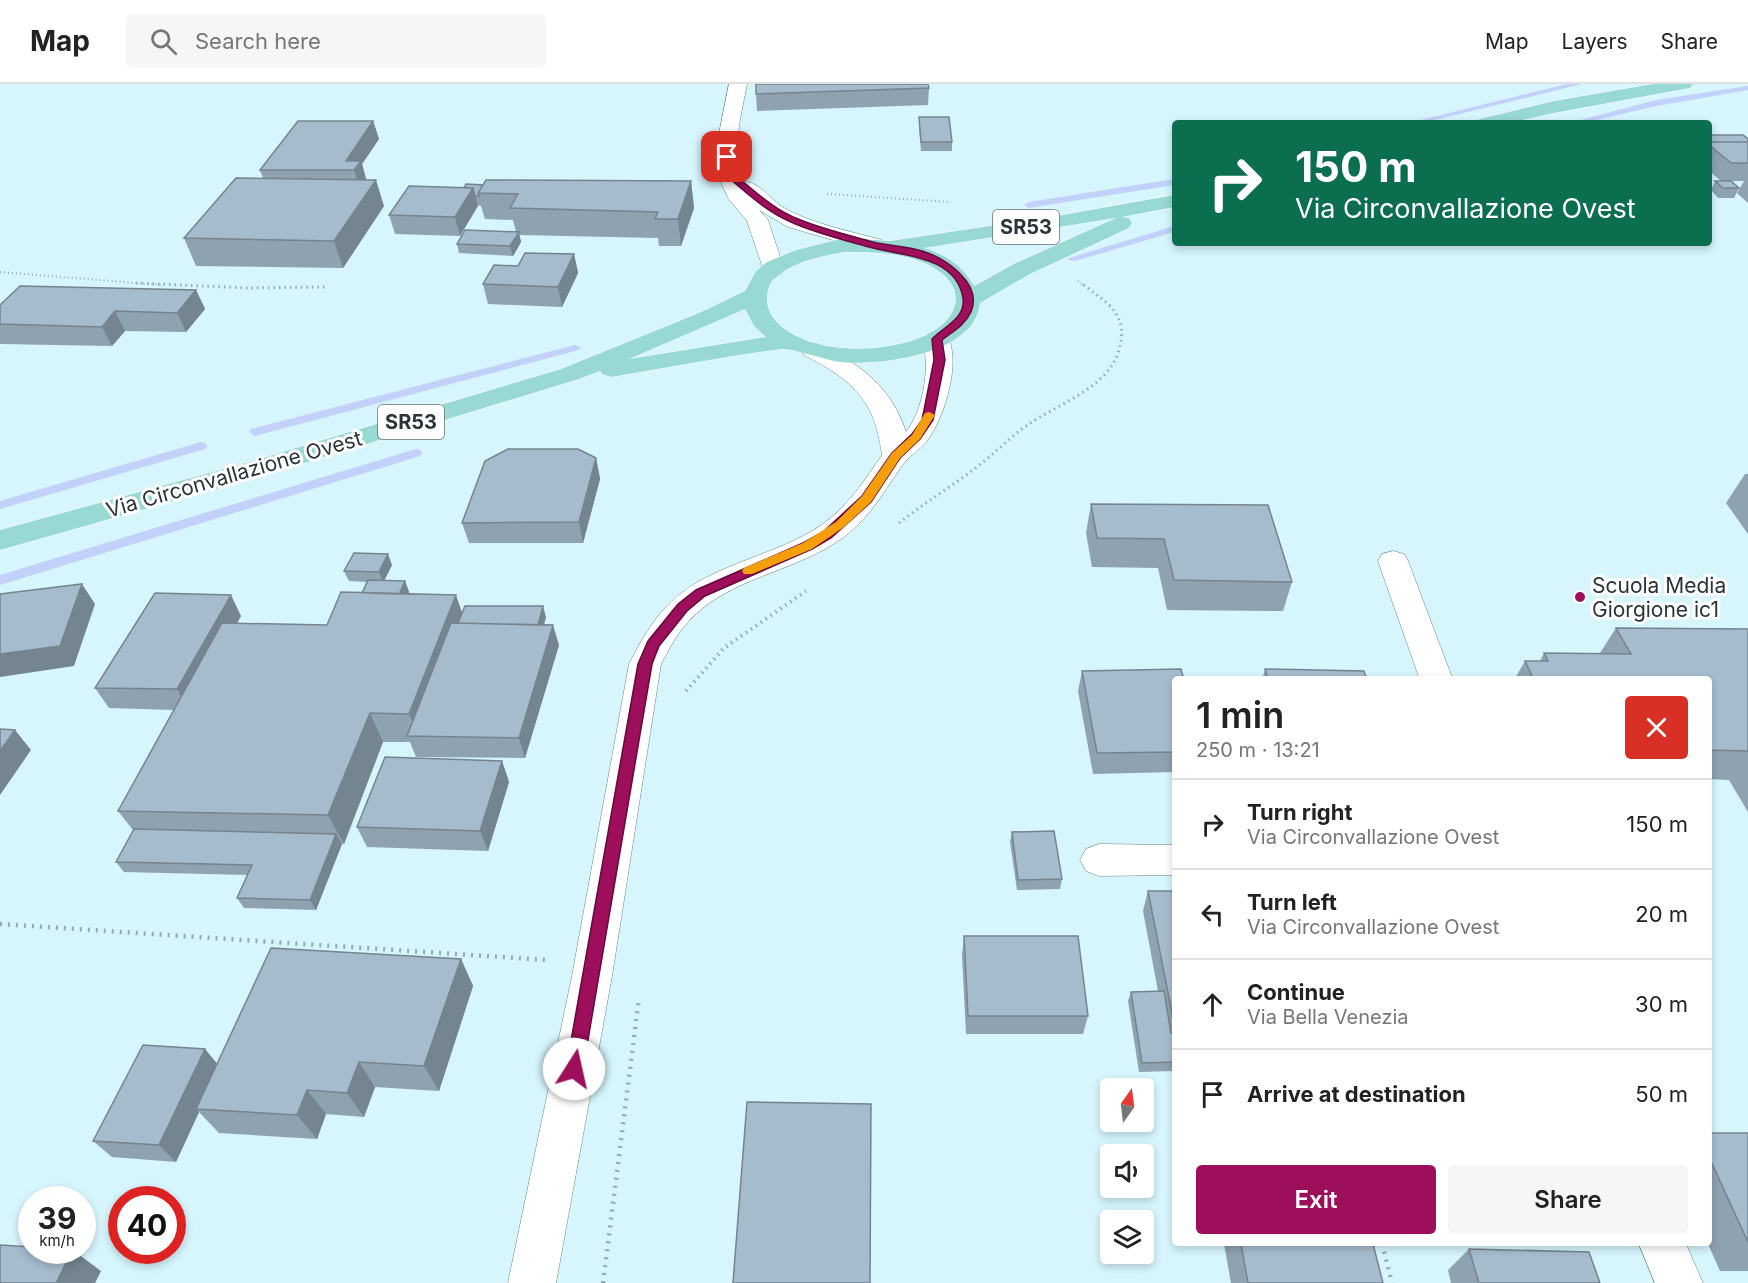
<!DOCTYPE html>
<meta charset="utf-8">
<style>
body{margin:0;font-family:Inter,sans-serif;background:#f6f6f6;color:#222;height:100vh;display:flex;flex-direction:column;font-size:22px;white-space:nowrap}
*{box-sizing:border-box;margin:0}
p{font-size:20px;color:#767676}
.icon{flex:none;width:33px;height:33px;fill:none;stroke:currentColor;stroke-width:2;stroke-linecap:round;stroke-linejoin:round}
.map{position:relative;flex:1;overflow:hidden}
.drawer{position:absolute;left:1172px;top:592px;width:540px;height:570px;display:flex;flex-direction:column;background:#fff;border-radius:6px;box-shadow:0 3px 9px #0003}
.drawer>*{flex:none}
.guide{position:absolute;left:1172px;top:36px;width:540px;height:126px;border-radius:6px;box-shadow:0 3px 9px #0003;background:#0b6e4f;color:#fff;overflow:hidden}
.needle{width:39px;rotate:14deg}
.controls{position:absolute;left:1100px;top:994px;display:grid;gap:12px}
.controls a{display:grid;place-items:center;width:54px;height:54px;border-radius:6px;background:#fff;box-shadow:0 3px 9px #0003;font-size:30px}
.speed{position:absolute;left:18px;top:1102px;display:flex;gap:12px;font-size:30px;font-weight:700;text-align:center}
.speed>*{display:grid;place-content:center;width:78px;height:78px;border-radius:50%;background:#fff;box-shadow:0 3px 9px #0003;line-height:1}
.speed small{font-size:15px;font-weight:400}
.speed .limit{border:9px solid #d22;background:#fff;color:#111}
.pin{position:absolute;display:grid;place-items:center;width:51px;height:51px;color:#fff;margin:-26px;border-radius:12px;box-shadow:0 3px 9px #0006}
.me{position:absolute;width:66px;margin:-33px;rotate:10deg;stroke-linejoin:round;filter:drop-shadow(0 0 4px #0008)}
.turn{display:flex;align-items:center;gap:21px;height:126px;padding:0 24px;font-size:27px}
.turn .icon{width:78px;height:78px;stroke-width:2.5}
.turn b{display:block;font-size:42px;line-height:51px}
.round{display:grid;place-items:center;flex:none;width:63px;height:63px;border-radius:6px;background:#f6f6f6}
.headline{display:flex;align-items:center;justify-content:space-between;height:102px;padding:0 24px}
h1{font-size:36px;font-weight:600;line-height:45px}
.cta{display:flex;gap:12px;margin-top:auto;padding:12px 24px}
.cta a{flex:1;height:69px;border-radius:6px;background:#9d0e5b;color:#fff;font-size:24px;font-weight:600;line-height:69px;text-align:center}
.cta a+a{background:#f6f6f6;color:#222}
ul{padding:0;list-style:none}
li{display:flex;align-items:center;gap:18px;height:90px;padding:0 24px;border-top:2px solid #e0e0e0}
li div{flex:1}
li b{display:block;font-size:22px}
li em{font-style:normal}
header{display:flex;align-items:center;gap:36px;box-sizing:border-box;height:84px;padding:0 30px;background:#fff;border-bottom:2px solid #e0e0e0}
header strong{font-size:28px}
nav{display:flex;gap:33px;margin-inline-start:auto;font-size:21px}
.search{width:420px;height:54px;background:#f6f6f6;display:flex;align-items:center;gap:15px;box-sizing:border-box;padding:0 21px;border-radius:6px;color:#767676;font-size:22px}
.map>svg:first-child{display:block}
</style>
<header>
<strong>Map</strong>
<div class="search"><svg class="icon" aria-label="search" viewBox="0 0 24 24"><circle cx="10" cy="10" r="6"/><path d="M15 15l6 6"/></svg>Search here</div>
<nav><a>Map</a><a>Layers</a><a>Share</a></nav>
</header>
<div class="map">
<svg width="1748" height="1199" viewBox="0 0 1748 1199">
<rect width="100%" height="100%" fill="#d6f5fd"/>
<g fill="none" stroke-linecap="round" stroke-linejoin="round">
<!-- stream -->
<path fill="#c3d1fa" fill-rule="evenodd" d="M1567,0H1582L1423,39H1408Z
M1748,2V6L1656,22L1584,39H1569L1656,16Z
M1174,95V101L1029,124L1024,121L1029,118Z
M1174,142V148L1075,177L1066,175Z
M575,261L581,264L579,266L255,352L249,348L251,345Z
M201,358L205,359L207,362L205,365L0,425V417Z
M416,365L420,366L422,369L420,372L0,501V491Z"/>
<defs>
<path id="minor" d="M729,0H747C742,27 730,72 741,98C758,95 770,116 784,124C813,140 849,147 882,156L885,161L882,166L874,168L788,143L759,126L768,136L784,185L781,190L773,192L765,190L747,137L728,114L717,89L718,55Z
M1393,467L1404,470L1408,477L1453,596H1420L1378,477L1382,470Z
M1099,760L1174,761V791L1099,792L1086,787L1080,776L1086,765Z
M1639,1160H1686L1703,1199H1655Z"/>
<path id="tertiary" d="M937,248L946,250C963,275 944,335 927,357C920,366 910,371 904,379C883,408 873,430 844,453C797,488 728,493 688,538C676,551 669,565 661,580L612,892L556,1199H508L572,892L629,580C640,559 650,540 666,523C707,479 775,474 823,440C849,421 864,397 882,371C875,315 852,296 804,271L801,266L804,261L813,259L822,261C861,281 892,304 906,348C920,330 925,305 926,282C926,271 922,258 928,250Z"/>
<path id="primary" d="M1653,0H1693L1690,4L1684,5L1554,29L1510,39H1476L1479,35L1554,17Z
M1174,111V123L1122,133L1129,134L1132,139L1129,144L1030,190L980,219C975,271 879,282 840,278C827,276 791,264 782,265C725,272 668,284 611,293L602,290L600,287L579,295L262,392L0,466V446L242,380L561,285L699,229L745,207L756,187L767,178L796,166L845,154L890,157L1057,132ZM1116,134L1014,180L974,202C962,181 947,171 924,164ZM845,168C870,168 898,168 922,178C976,200 960,243 911,257C880,266 842,268 811,258C791,251 765,237 767,212C768,206 769,200 773,196C791,178 821,172 845,168ZM745,225L754,242L766,253L629,275Z"/>
</defs>
<!-- minor casing -->
<use href="#minor" stroke="#69868d" stroke-width="1"/>
<!-- tertiary casing -->
<use href="#tertiary" stroke="#69868d" stroke-width="1"/>
<!-- primary casing -->
<use href="#primary" stroke="#fff" stroke-width="1"/>
<!-- path-far3 -->
<path stroke="#93aab0" stroke-width="2" stroke-dasharray="1 3" stroke-linecap="butt" d="M827,110L951,118
M0,188L161,201
M1078,197L1083,201"/>
<!-- path-far2 -->
<path stroke="#93aab0" stroke-width="3" stroke-dasharray="1.5 4" stroke-linecap="butt" d="M136,199L246,204L328,203
M899,439C923,420 949,404 973,386C992,372 1008,355 1026,342C1055,321 1106,305 1118,269C1131,230 1107,219 1081,199"/>
<!-- path-far1 -->
<path stroke="#93aab0" stroke-width="4" stroke-dasharray="1.5 4.5" stroke-linecap="butt" d="M686,607L724,564L806,507"/>
<!-- path -->
<path stroke="#93aab0" stroke-width="4.5" stroke-dasharray="2 6" stroke-linecap="butt" d="M0,840L547,876
M1382,1160L1392,1199
M603,1199L639,914"/>
<!-- minor -->
<use href="#minor" fill="#fff" fill-rule="evenodd"/>
<!-- tertiary -->
<use href="#tertiary" fill="#fff" fill-rule="evenodd"/>
<!-- primary -->
<use href="#primary" fill="#99d9d3" fill-rule="evenodd"/>
</g>
<!-- wall -->
<path fill="#8fa2b0" d="M929,4L928,21L757,27L756,10Z
M919,33L952,58V67H921L919,43Z
M373,37L379,55L362,80L366,95V96L384,122L343,184L196,182L184,154L263,94L260,86Z
M1708,51L1748,55V119L1737,109L1744,97H1731L1739,104L1734,114H1718L1711,106L1715,97H1721L1708,86Z
M691,97L694,124L681,162H659L658,154L519,151L521,158L513,172L459,169L457,160L516,148L513,136L485,135L481,122L477,121L460,152L395,150L389,131L464,104L483,101Z
M574,170L578,189L562,223L488,220L483,200L518,182Z
M196,206L205,225L186,248L125,247L112,262L0,260V221Z
M596,374L600,395L583,459H469L462,439Z
M1745,390H1748V450L1726,419Z
M1091,420L1292,498L1283,527L1167,526L1158,484L1092,483L1086,449Z
M392,481L384,497H405L409,508L408,510L462,529L546,533L544,541L559,561L525,674L416,673L410,658H383L344,760H342L316,826L244,824L237,814L248,791L124,788L116,778L133,746L118,727L174,626L109,624L95,604L241,532L237,539L327,541L362,509L367,498L349,497L344,487Z
M1616,544L1748,545V728L1729,696L1708,695V596H1514L1525,577H1540L1544,569H1600Z
M1265,585L1367,596H1262Z
M1082,587L1174,596V688L1093,690L1078,607Z
M502,677L509,698L488,767L367,763L357,743Z
M1012,748L1062,795L1060,805L1017,806L1010,758Z
M1148,807H1174V987L1139,988L1128,917L1131,908L1158,907L1143,827Z
M964,852L1088,932L1083,950H966L962,871Z
M461,875L473,902L439,1007L375,1003L364,1033L326,1030L317,1055L219,1049L199,1028L176,1078L112,1073L93,1057L217,980Z
M1708,1049H1748V1187H1720L1708,1160Z
M1224,1160H1373L1383,1199H1231Z
M1469,1165L1600,1199H1451L1448,1186Z"/>
<!-- shaded-wall -->
<path fill="#748490" d="M373,37L379,55L362,80L366,95L360,104L354,86L346,77Z
M376,96L384,122L343,184L334,157Z
M691,97L694,124L681,162L678,135Z
M473,104L478,122L460,152L455,133Z
M519,148L521,158L513,172L510,162Z
M574,170L578,189L562,223L558,203Z
M196,206L205,225L186,248L177,229Z
M115,227L125,247L112,262L102,243Z
M596,374L600,395L583,459L579,438Z
M388,470L392,481L383,499L379,488Z
M405,497L409,508L400,529L396,518Z
M82,500L95,520L74,582L0,593V570Z
M231,511L241,532L189,626L177,605Z
M456,511L466,540L419,652L409,630Z
M543,522L546,533L538,561L535,551Z
M553,541L559,561L525,674L519,654Z
M370,629L383,658L344,760L328,731Z
M15,646L31,666L0,711V667Z
M502,677L509,698L488,767L480,747Z
M336,750L342,760L316,826L310,816Z
M461,875L473,902L439,1007L424,982Z
M205,965L220,983L196,1025L199,1028L176,1078L159,1061Z
M359,978L375,1003L364,1033L347,1009Z
M307,1006L326,1030L317,1055L297,1031Z
M72,1167H74L101,1187L95,1199H56Z"/>
<!-- building -->
<path fill="#a6bccd" stroke="#748490" stroke-width="1.5" d="M756,0H928L929,4L756,10Z
M919,33H949L952,58H921Z
M298,37H373L346,77H361L354,86H260Z
M1708,51H1743L1748,55V58H1708Z
M1708,58H1748V79H1731L1708,60Z
M236,94L376,96L334,157L184,154Z
M486,96L691,97L678,135H655L658,128L510,124L518,110L478,109Z
M1715,97H1731L1739,104H1723Z
M466,100L483,101L478,109L479,112H475L473,104H464Z
M409,102L473,104L455,133L389,131Z
M465,146L519,148L510,162L457,160Z
M525,169L574,170L558,203L483,200L494,181L518,182Z
M20,202L196,206L177,229L115,227L102,243L0,240V221Z
M508,365H578L596,374L579,438L462,439L485,377Z
M1091,420L1268,421L1292,498L1174,496L1164,455L1097,454Z
M354,469L388,470L379,488L344,487Z
M368,496L405,497L399,510L362,509Z
M82,500L60,562L0,570V510Z
M341,508L456,511L409,630L370,629L328,731L118,727L222,539L327,541Z
M155,509L231,511L177,605L95,604Z
M465,522H543L538,541L458,539Z
M451,539L553,541L519,654L407,652Z
M1616,544L1748,545V667L1708,666V596H1534L1525,577H1548L1544,569L1631,570Z
M1181,585L1184,596H1174V668L1097,669L1082,587Z
M1265,585L1364,587L1367,596H1268Z
M0,645L15,646L0,667Z
M385,673L502,677L480,747L357,743Z
M134,745L336,750L310,816L237,814L252,781L116,778Z
M1054,747L1062,795L1018,796L1012,748Z
M1148,807H1174V939Z
M964,852H1078L1088,932H968Z
M271,864L461,875L424,982L359,978L347,1009L307,1006L297,1031L196,1025Z
M1164,907L1171,949H1174V978L1142,979L1131,908Z
M143,961L205,965L159,1061L93,1057Z
M747,1018L871,1020L870,1199H733Z
M1708,1049H1748V1158L1708,1071Z
M1241,1160H1373L1383,1199H1248Z
M0,1161L32,1163V1167H72L56,1199H0Z
M1469,1165L1589,1168L1600,1199H1479Z"/>
<!-- route -->
<path fill="#9d0e5b" stroke="#66093b" stroke-width="1.5" d="M727,70L731,73V88C753,105 772,125 798,135C822,145 848,151 873,158C889,162 906,162 922,167C945,174 983,199 971,228C965,241 952,248 942,256L945,276L933,336L920,355L900,374L871,418L831,454L812,465L705,512L687,527L659,562L652,580L583,985L581,991L574,994L568,991L566,985L638,580L648,557L678,520L696,506L803,459L823,448L862,412L892,369L912,350L922,336L934,276L932,255C943,243 966,235 963,214C956,171 901,172 869,163C844,156 815,149 791,138C765,127 746,108 724,90L722,73Z"/>
<!-- slow -->
<path fill="#f59e0b" d="M929,328L935,331L920,355L900,374L871,418L844,443L812,465L752,490H744L742,487L744,484L803,459L836,438L862,412L892,369L912,351L925,329Z"/>
<!-- markers -->
<circle fill="#9d0e5b" stroke="#fff" stroke-width="2" cx="1580" cy="513" r="6"/>
<g text-anchor="middle" dominant-baseline="central" stroke-width="6" stroke-linejoin="round" paint-order="stroke">
<!-- shield labels -->
<g fill="#fff" stroke="#697274" stroke-width="1.5">
<rect x="993" y="126" width="66" height="34" rx="4.5"/>
<rect x="378" y="321" width="66" height="34" rx="4.5"/>
</g>
<g font-size="20" font-weight="bold" fill="#293538">
<text x="1026" y="143">SR53</text>
<text x="411" y="338">SR53</text>
</g>
<!-- street labels -->
<g font-size="21" fill="#293538" stroke="#fff">
<text transform="translate(234 390) rotate(-16)">Via Circonvallazione Ovest</text>
</g>
<!-- poi labels -->
<g font-size="21" fill="#293538" stroke="#fff" text-anchor="start">
<text x="1592" y="501">Scuola Media<tspan x="1592" dy="24">Giorgione ic1</tspan></text>
</g>
</g>
</svg>
<div class="controls">
<a><svg class="needle" viewBox="-14 -14 28 28"><path d="M0-13l5 13h-10z" fill="#e53935"/><path d="M0 13l5-13h-10z" fill="#767676"/></svg></a>
<a><svg class="icon" aria-label="sound" viewBox="0 0 24 24"><path d="M4 9h4l5-4v14l-5-4H4zM17 9q2 3 0 6"/></svg></a>
<a><svg class="icon" aria-label="layers" viewBox="0 0 24 24"><path d="M12 4l9 5-9 5-9-5zM3 14l9 5 9-5"/></svg></a>
</div>
<div class="speed"><div>39<small>km/h</small></div><div class="limit">40</div></div>
<div class="pin" style="left:727px;top:73px;background:#d93025"><svg class="icon" aria-label="arrive" viewBox="0 0 24 24"><path d="M6 21V4h12l-3 4 3 4H6"/></svg></div>
<svg class="me" style="left:574px;top:985px" viewBox="-20 -20 40 40"><circle r="19" fill="#fff"/><path d="M0-13L10 11 0 6-10 11z" fill="#9d0e5b"/></svg>
<div class="guide">
<div class="turn"><svg class="icon" aria-label="right" viewBox="0 0 24 24"><path d="M7 20v-9h11M14 6l5 5-5 5"/></svg><div><b>150 m</b>Via Circonvallazione Ovest</div></div>
</div>
<section class="drawer">
<div class="headline"><div><h1>1 min</h1><p>250 m · 13:21</p></div><a class="round" style="background:#d93025;color:#fff"><svg class="icon" aria-label="close" viewBox="0 0 24 24"><path d="M6 6l12 12M18 6L6 18"/></svg></a></div>
<ul>
<li><svg class="icon" aria-label="right" viewBox="0 0 24 24"><path d="M7 20v-9h11M14 6l5 5-5 5"/></svg><div><b>Turn right</b><p>Via Circonvallazione Ovest</p></div><em>150 m</em></li>
<li><svg class="icon" aria-label="left" viewBox="0 0 24 24"><path d="M17 20v-9H6M10 6l-5 5 5 5"/></svg><div><b>Turn left</b><p>Via Circonvallazione Ovest</p></div><em>20 m</em></li>
<li><svg class="icon" aria-label="ahead" viewBox="0 0 24 24"><path d="M12 20V5M6 11l6-6 6 6"/></svg><div><b>Continue</b><p>Via Bella Venezia</p></div><em>30 m</em></li>
<li><svg class="icon" aria-label="arrive" viewBox="0 0 24 24"><path d="M6 21V4h12l-3 4 3 4H6"/></svg><div><b>Arrive at destination</b></div><em>50 m</em></li>
</ul>
<div class="cta"><a>Exit</a><a>Share</a></div>
</section>
</div>
